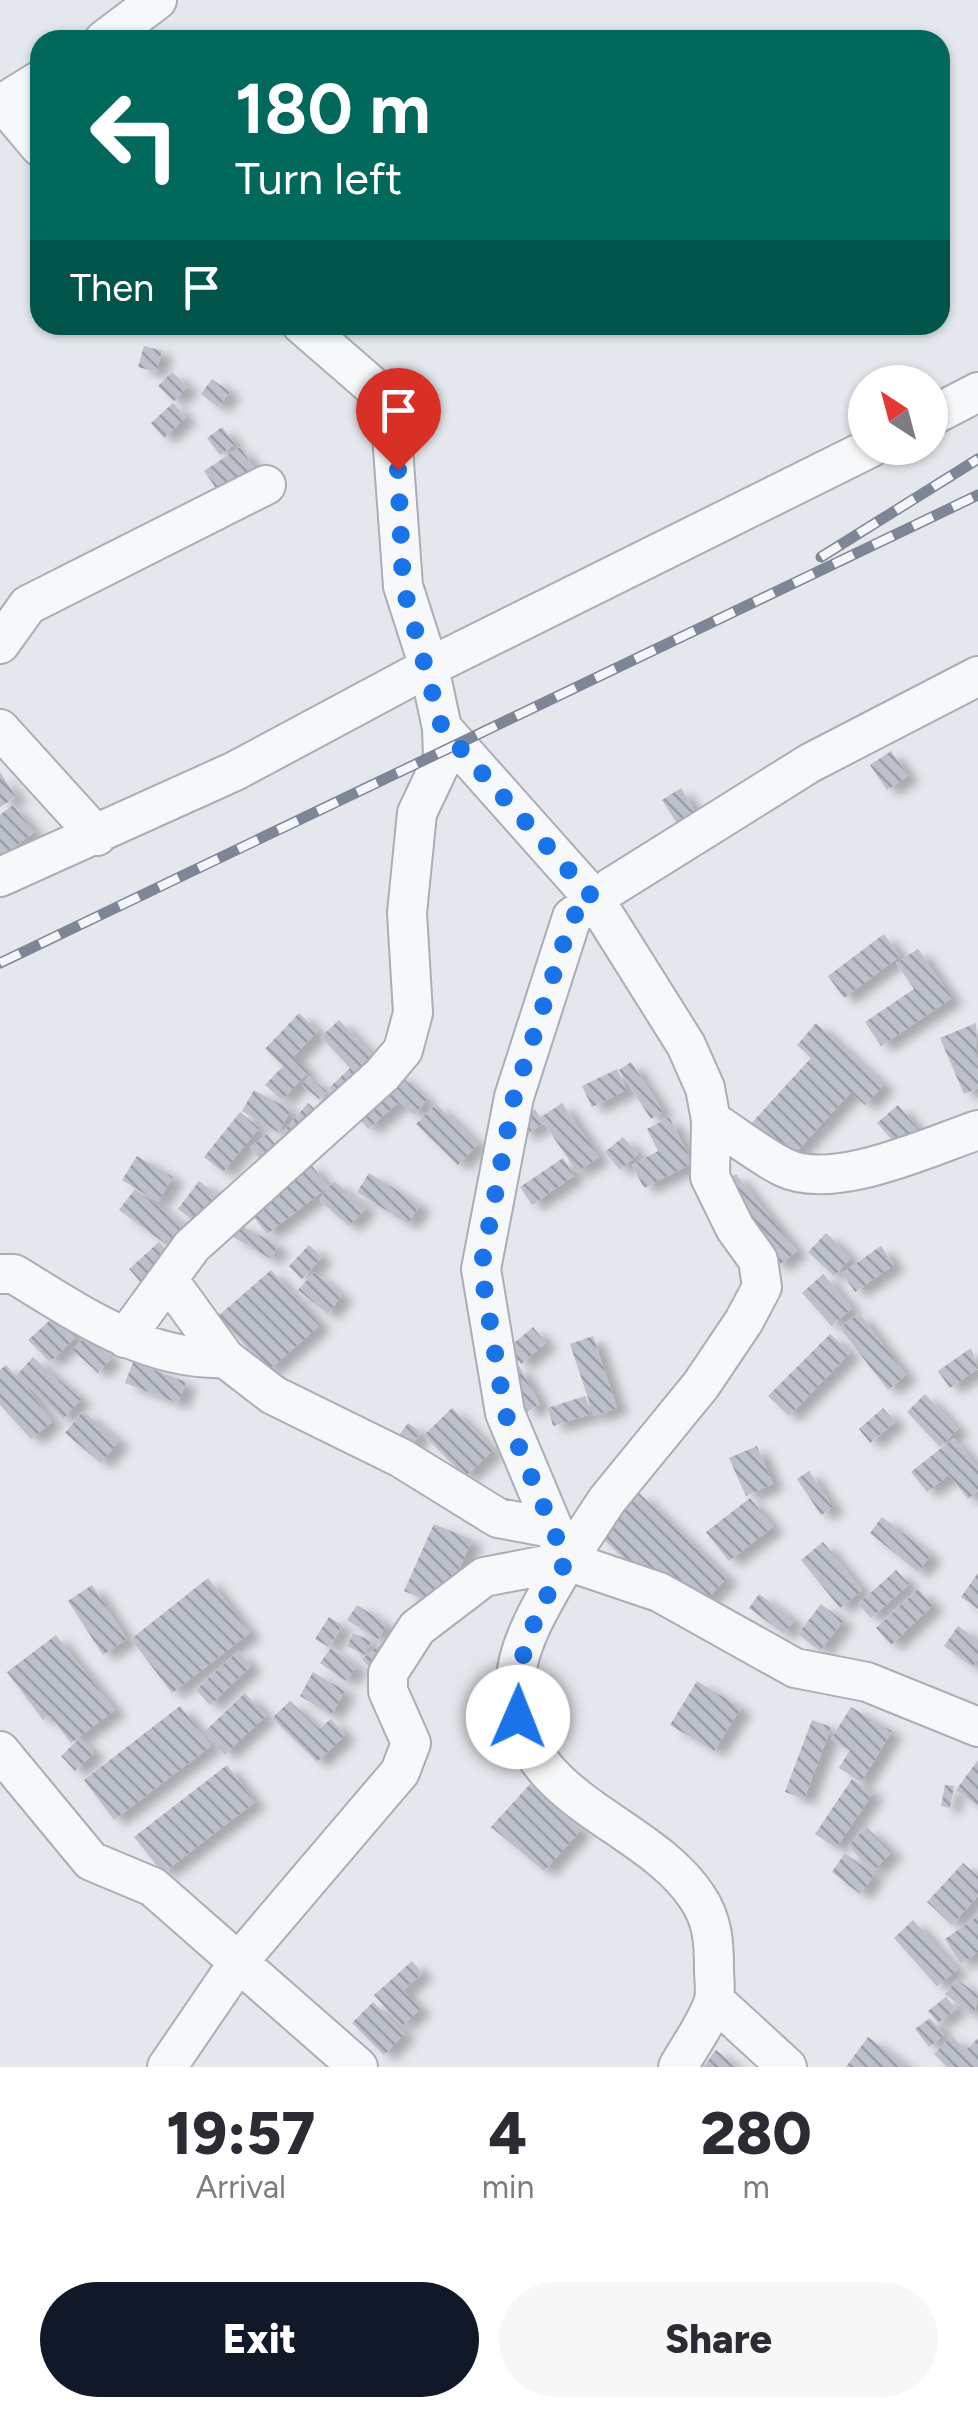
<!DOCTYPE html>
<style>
body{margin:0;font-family:Figtree,sans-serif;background:#f7f7f7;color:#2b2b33;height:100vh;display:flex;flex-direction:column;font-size:38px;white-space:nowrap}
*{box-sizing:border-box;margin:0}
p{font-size:32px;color:#7c7c81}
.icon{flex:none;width:55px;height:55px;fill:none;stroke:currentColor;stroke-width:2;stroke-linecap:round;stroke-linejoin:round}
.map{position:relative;height:2067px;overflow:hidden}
.details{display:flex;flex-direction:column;background:#fff;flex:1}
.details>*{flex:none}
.guide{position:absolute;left:30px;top:30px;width:920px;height:305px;border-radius:30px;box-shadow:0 2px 8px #0004;background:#00695c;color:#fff;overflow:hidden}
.needle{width:65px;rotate:324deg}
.buttons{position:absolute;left:848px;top:365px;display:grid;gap:20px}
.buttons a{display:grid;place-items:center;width:100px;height:100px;border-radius:50%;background:#fff;box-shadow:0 2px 8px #0004;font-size:50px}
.pin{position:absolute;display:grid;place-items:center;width:85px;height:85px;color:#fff;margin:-102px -42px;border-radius:50% 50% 50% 0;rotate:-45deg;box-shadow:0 0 10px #0007}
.pin .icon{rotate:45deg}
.me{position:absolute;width:110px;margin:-55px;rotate:1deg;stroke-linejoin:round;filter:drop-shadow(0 0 8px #0008)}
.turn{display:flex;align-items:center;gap:35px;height:210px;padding:0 40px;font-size:45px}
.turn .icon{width:130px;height:130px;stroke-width:2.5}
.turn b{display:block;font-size:70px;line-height:85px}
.then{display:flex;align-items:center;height:95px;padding:0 40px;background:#0003;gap:20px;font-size:38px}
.eta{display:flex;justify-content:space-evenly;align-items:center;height:170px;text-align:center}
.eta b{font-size:60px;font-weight:800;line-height:70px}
.cta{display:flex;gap:20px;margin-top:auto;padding:20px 40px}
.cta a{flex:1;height:115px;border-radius:60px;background:#111827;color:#fff;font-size:40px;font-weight:800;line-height:115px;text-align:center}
.cta a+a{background:#f7f7f7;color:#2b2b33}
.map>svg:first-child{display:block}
</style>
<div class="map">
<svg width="978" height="2067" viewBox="0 0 978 2067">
<defs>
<pattern id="building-back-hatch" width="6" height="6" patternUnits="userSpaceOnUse" patternTransform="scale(2.5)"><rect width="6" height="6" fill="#bbc0ca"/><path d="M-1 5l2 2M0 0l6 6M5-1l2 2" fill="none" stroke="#989da6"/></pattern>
<filter id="shadow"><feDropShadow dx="11" dy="6" stdDeviation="5" flood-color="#0004"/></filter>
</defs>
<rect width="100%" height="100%" fill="#e4e7ec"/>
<!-- building -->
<path fill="url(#building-back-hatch)" filter="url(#shadow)" d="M144,346L162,351L156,372L138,367Z
M172,372L188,387L174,401L158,386Z
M212,379L230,392L218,407L201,394Z
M173,403L186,417L164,438L151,423Z
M222,427L235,444L220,455L207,438Z
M240,447L255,469L220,494L204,471Z
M891,751L908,776L887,790L870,765Z
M0,772L16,797L0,807Z
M681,788L700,820L682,831L662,800Z
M13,805L34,832L0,858V815Z
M884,934L900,956L844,998L828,976Z
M918,949L952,998L881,1046L865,1022L914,989L896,963Z
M299,1013L318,1031L293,1057L308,1072L282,1100L265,1085L283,1066L265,1049Z
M339,1020L381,1064L342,1102L329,1088L350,1068L321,1037Z
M816,1023L884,1085L865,1105L851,1092L775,1175L736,1140L811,1058L797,1045Z
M976,1023L978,1088L964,1094L940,1038Z
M631,1062L663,1111L651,1119L619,1070Z
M617,1069L627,1090L592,1107L582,1086Z
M397,1073L427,1099L415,1115L399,1102L368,1129L353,1111Z
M309,1076L326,1091L319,1099L302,1085Z
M254,1090L291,1110L278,1132L242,1111Z
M308,1103L324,1117L299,1146L283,1132Z
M562,1103L599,1157L577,1172L544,1123L524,1135L516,1120L535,1109L540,1118Z
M436,1104L478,1144L458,1165L416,1124Z
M898,1105L924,1136L904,1153L877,1123Z
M240,1112L259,1128L223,1172L204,1157Z
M669,1117L693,1163L644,1188L632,1165L658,1151L647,1129Z
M267,1134L283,1154L267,1167L250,1147Z
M623,1137L638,1154L620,1170L605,1152Z
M137,1156L173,1177L158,1202L122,1180Z
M563,1158L574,1176L532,1205L520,1187Z
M310,1163L328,1187L267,1234L249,1211Z
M369,1173L420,1205L408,1224L357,1192Z
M736,1174L797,1251L778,1266L717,1188Z
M199,1181L228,1203L207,1231L178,1209Z
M334,1181L366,1208L349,1226L319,1200Z
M135,1189L185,1226L170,1247L119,1210Z
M237,1223L278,1246L271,1259L230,1235Z
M826,1233L851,1258L834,1276L808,1252Z
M159,1242L175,1260L145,1287L129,1269Z
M309,1245L322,1257L302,1279L289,1266Z
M881,1246L894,1265L855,1292L842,1273Z
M271,1270L320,1325L268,1371L218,1316Z
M314,1272L342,1295L328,1314L298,1290Z
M823,1274L852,1308L832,1326L802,1293Z
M859,1313L906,1375L888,1390L840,1328Z
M57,1314L77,1336L50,1362L28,1340Z
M533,1327L546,1343L521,1364L508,1348Z
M830,1334L850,1353L789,1416L768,1396Z
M86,1335L111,1358L98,1373L73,1350Z
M593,1336L617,1408L594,1416L570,1344Z
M971,1348L978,1369L950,1388L938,1371Z
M33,1357L81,1399L63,1419L21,1379L52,1422L31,1439L0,1405V1370L6,1365L16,1376Z
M133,1362L186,1382L178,1403L125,1383Z
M519,1366L540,1404L527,1412L506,1374Z
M925,1394L958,1429L940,1447L907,1412Z
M585,1396L591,1414L553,1426L548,1408Z
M452,1408L493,1450L465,1477L424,1435Z
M883,1408L895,1422L870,1443L859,1429Z
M83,1411L119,1441L101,1463L65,1433Z
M408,1423L421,1432L404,1455L391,1446Z
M954,1438L978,1468V1491L968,1499L949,1475L927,1492L911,1472Z
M757,1446L773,1484L746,1496L729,1458Z
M809,1471L833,1507L821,1515L797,1479Z
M639,1493L727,1578L687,1619L598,1534Z
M750,1498L773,1527L729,1561L706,1532Z
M882,1517L931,1555L918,1572L870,1533Z
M434,1524L472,1540L442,1607L404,1591Z
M823,1542L862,1590L840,1608L801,1560Z
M896,1570L909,1584L871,1618L858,1604Z
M978,1573V1609L961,1597Z
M208,1578L250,1633L172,1693L131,1639Z
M92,1585L127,1639L103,1655L68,1601Z
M918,1589L933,1605L891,1645L876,1628Z
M759,1594L794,1620L784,1634L749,1608Z
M821,1604L843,1621L820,1651L798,1634Z
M357,1605L387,1624L378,1639L347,1620Z
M329,1617L342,1625L329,1647L315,1639Z
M958,1626L978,1640V1659L973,1667L944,1646Z
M353,1633L371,1641L365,1655L347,1646Z
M56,1635L115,1710L71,1743L49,1715L43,1720L7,1672Z
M380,1644L392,1658L374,1673L362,1659Z
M331,1648L357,1666L346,1681L320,1663Z
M238,1651L251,1666L210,1705L196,1690Z
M313,1672L345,1691L331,1715L300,1696Z
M697,1681L741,1708L714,1751L670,1725Z
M245,1693L266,1716L225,1754L204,1732Z
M290,1701L319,1729L331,1719L345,1735L317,1762L272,1718Z
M180,1706L211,1746L114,1820L84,1780Z
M851,1707L892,1731L861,1782L839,1768L850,1750L831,1739Z
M812,1720L831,1727L804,1799L785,1792Z
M80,1738L94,1753L75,1771L61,1756Z
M978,1760V1806L956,1790Z
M227,1765L255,1802L163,1873L134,1837Z
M852,1779L873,1793L836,1848L815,1834Z
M530,1784L581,1830L544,1871L491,1827Z
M945,1785L954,1786L950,1808L941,1806Z
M866,1827L892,1852L873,1871L848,1846Z
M845,1853L874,1875L860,1894L832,1872Z
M963,1863L978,1876V1896L952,1925L927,1902Z
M978,1916V1952L961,1964L945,1939Z
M913,1920L957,1970L937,1986L894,1938Z
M412,1961L422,1973L403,1990L420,2009L402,2026L374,1995Z
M957,1979L978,1995L974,2016L945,1994Z
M946,1997L956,2009L938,2023L928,2011Z
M373,2002L405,2034L384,2055L352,2023Z
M930,2018L944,2035L929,2047L915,2029Z
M952,2036L966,2050L978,2038V2067H947L934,2054Z
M868,2037L909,2067H846Z
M716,2050L737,2067H703Z"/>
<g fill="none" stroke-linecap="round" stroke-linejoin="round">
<defs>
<path id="minor" d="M104,40L157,0
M3,103L40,147
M0,105L40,80
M930,417L978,392
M0,644L28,605L266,485
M442,728L595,900L686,1045L705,1088L711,1120L710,1177L735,1228L758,1260L762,1287L744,1321L701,1385L607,1500L567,1561
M0,729L97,836
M0,877L235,771L429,667L870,448
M711,1120C734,1135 758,1154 783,1167C833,1192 928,1147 978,1130
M0,1274H14C78,1313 146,1361 225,1358
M170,1282L225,1358L273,1395L401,1458L498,1518L552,1528
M125,1338L192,1246L382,1075L403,1050L413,1013L407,913L417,813L443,758L442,728L429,667L403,586L391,421L378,391L302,325
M0,1751L91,1861L153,1887L358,2067
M714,2000L787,2067
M167,2067L240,1960L400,1772L411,1743L388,1691V1673L417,1628L484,1577L567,1561L659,1592L795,1668L867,1682L978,1727
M678,2067C689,2047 708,2022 714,2000C716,1991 714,1979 714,1969C714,1943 713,1920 697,1897C645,1818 509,1800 516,1679C518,1640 548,1594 567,1561L505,1413L481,1269L514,1097L572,917L610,888L810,763L978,676"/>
</defs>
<!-- minor casing -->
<use href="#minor" stroke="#a9aeb7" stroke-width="42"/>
<!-- minor -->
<use href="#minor" stroke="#f7f8fa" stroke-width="38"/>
<defs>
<path id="rail" d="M821,557L978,459
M0,963L978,495"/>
</defs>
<!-- rail casing -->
<use href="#rail" stroke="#7d8696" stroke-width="11"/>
<!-- rail -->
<use href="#rail" stroke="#f4f6f9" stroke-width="8" stroke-dasharray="22" stroke-linecap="butt"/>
</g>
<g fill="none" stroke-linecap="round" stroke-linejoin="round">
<!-- route -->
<path stroke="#1a73e8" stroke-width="18" stroke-dasharray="0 32.4" d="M398,470L403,586L442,728L595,900L572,917L514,1097L481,1268L505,1413L566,1561C536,1615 514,1654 518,1717"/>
</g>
</svg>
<div class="buttons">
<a><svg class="needle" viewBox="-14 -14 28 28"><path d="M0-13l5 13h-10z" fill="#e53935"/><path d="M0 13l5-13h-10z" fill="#7c7c81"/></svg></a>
</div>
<div class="pin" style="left:398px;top:470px;background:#d93025"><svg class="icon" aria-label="arrive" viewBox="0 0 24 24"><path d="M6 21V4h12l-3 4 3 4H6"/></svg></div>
<svg class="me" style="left:518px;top:1717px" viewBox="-20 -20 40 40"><circle r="19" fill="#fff"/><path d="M0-13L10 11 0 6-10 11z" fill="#1a73e8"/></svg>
<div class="guide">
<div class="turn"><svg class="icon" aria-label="left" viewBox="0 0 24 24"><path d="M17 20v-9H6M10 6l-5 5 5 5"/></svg><div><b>180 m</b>Turn left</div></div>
<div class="then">Then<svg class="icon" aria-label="arrive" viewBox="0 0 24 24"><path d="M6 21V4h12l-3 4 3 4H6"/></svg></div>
</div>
</div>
<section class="details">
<div class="eta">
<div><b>19:57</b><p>Arrival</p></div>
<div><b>4</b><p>min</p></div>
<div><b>280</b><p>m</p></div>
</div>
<div class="cta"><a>Exit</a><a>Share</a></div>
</section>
